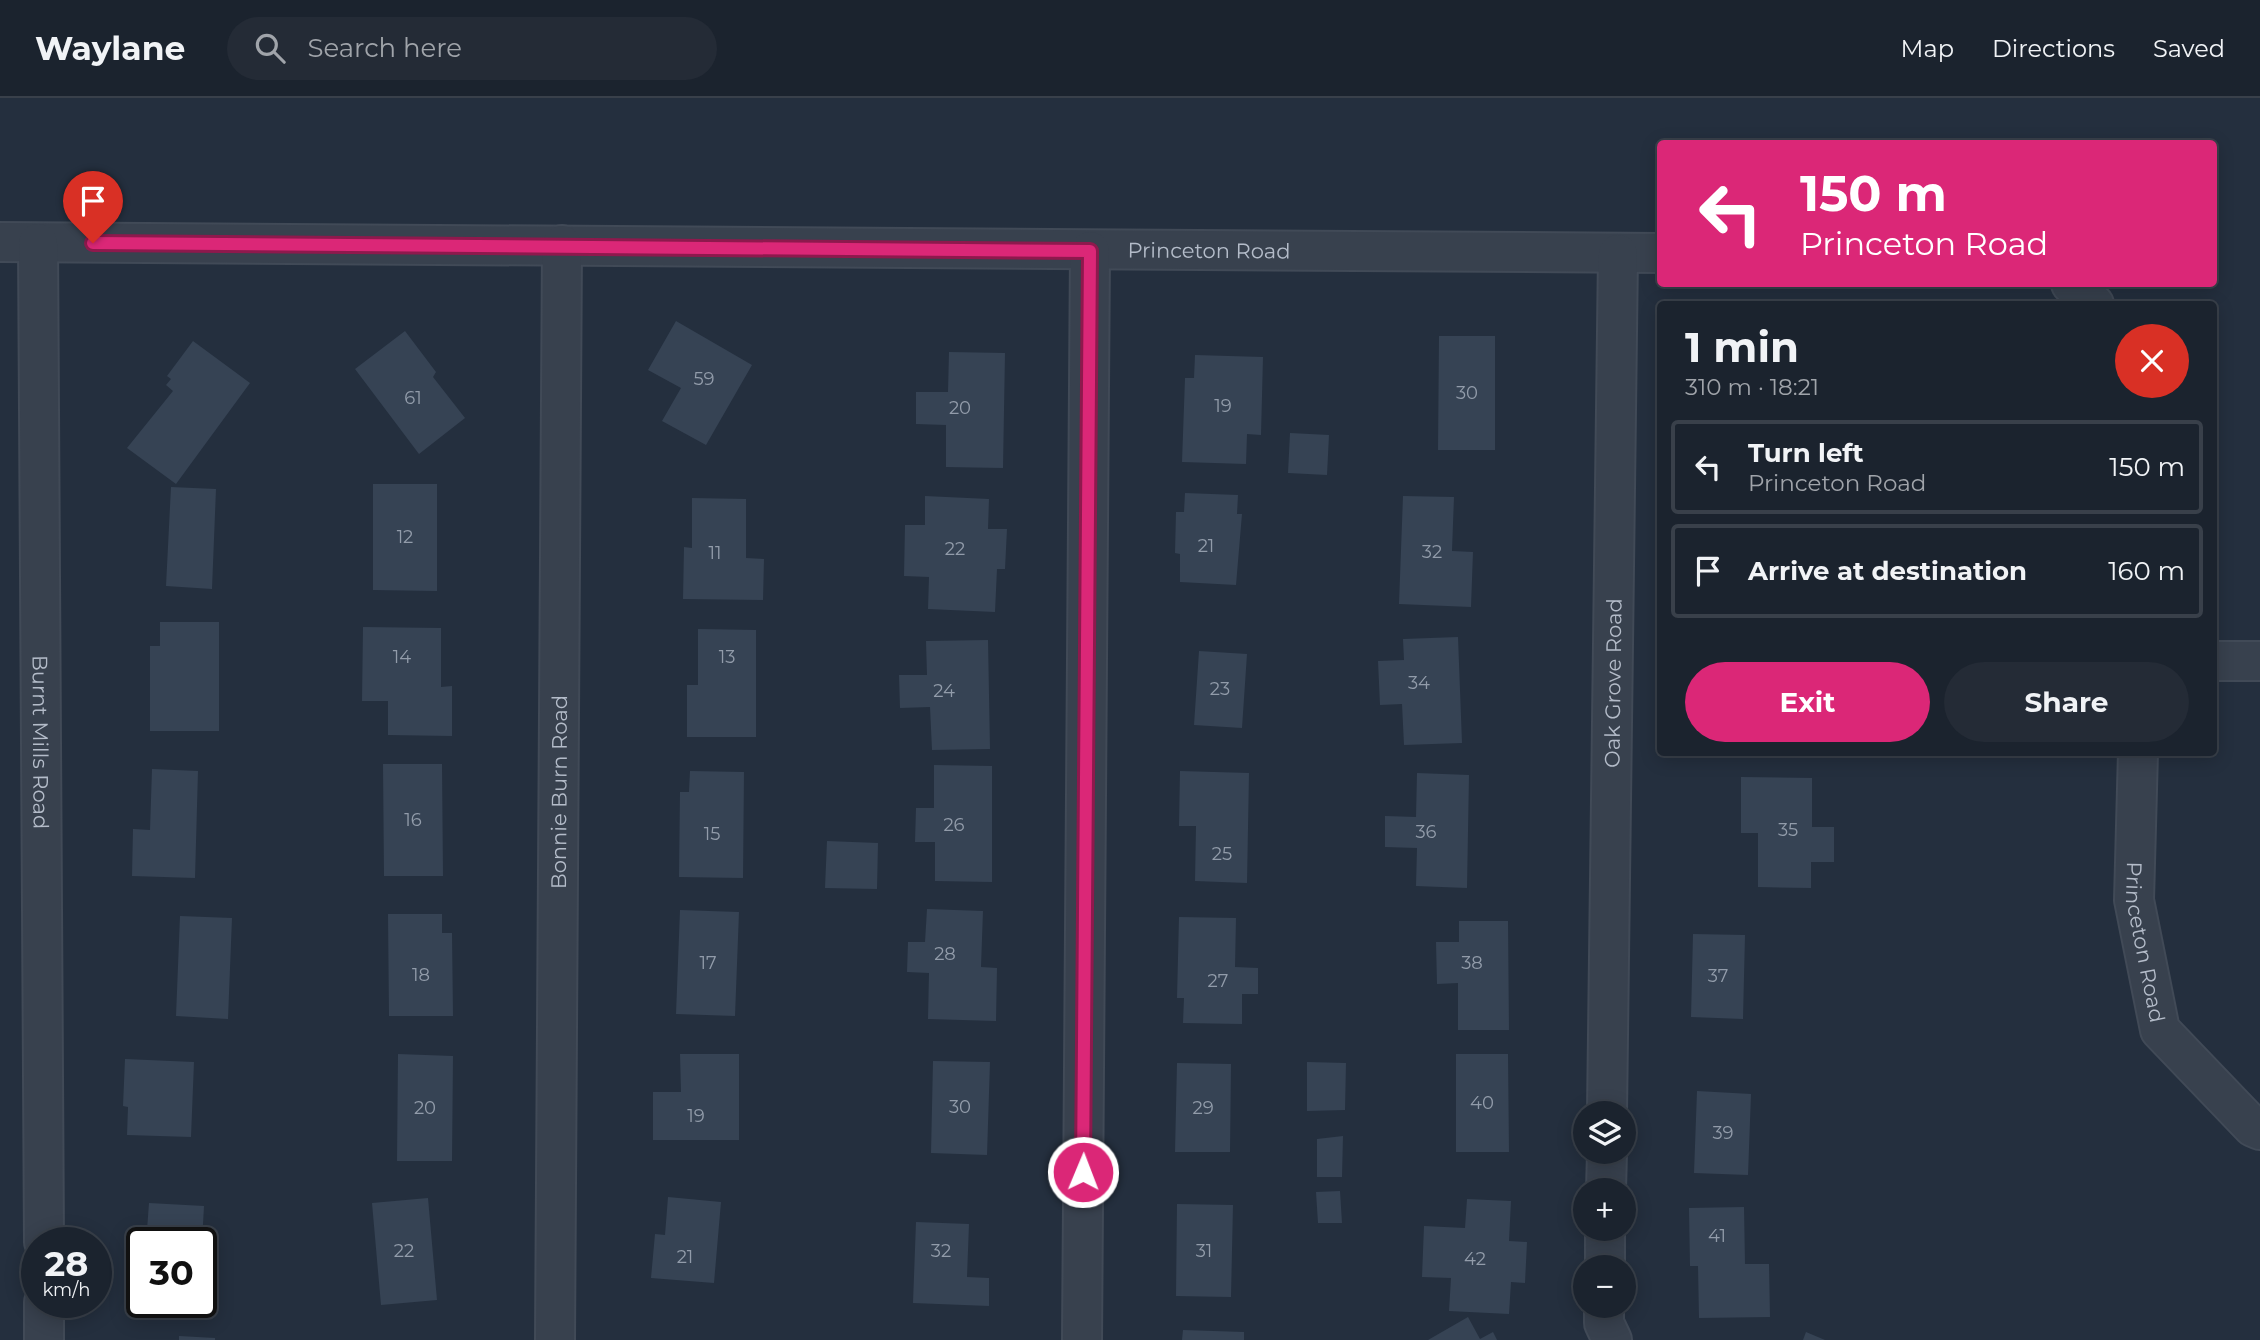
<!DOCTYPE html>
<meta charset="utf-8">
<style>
body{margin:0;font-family:Montserrat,sans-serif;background:#242b36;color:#f1f3f6;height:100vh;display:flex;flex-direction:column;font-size:26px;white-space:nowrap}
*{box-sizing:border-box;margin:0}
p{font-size:23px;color:#a0a4aa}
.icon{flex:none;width:38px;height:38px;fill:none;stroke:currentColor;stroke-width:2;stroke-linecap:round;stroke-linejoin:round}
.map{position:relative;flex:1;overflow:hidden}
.drawer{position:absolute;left:1657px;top:203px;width:560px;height:455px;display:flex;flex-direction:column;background:#1b232e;border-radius:7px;box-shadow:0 4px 18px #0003,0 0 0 2px #39404a}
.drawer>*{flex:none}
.top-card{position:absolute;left:1657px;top:42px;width:560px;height:147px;border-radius:7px;box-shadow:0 4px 18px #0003,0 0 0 2px #39404a;background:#db2777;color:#fff;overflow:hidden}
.controls{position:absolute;left:1573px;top:1003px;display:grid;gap:14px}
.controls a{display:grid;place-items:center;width:63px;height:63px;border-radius:50%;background:#1b232e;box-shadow:0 4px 18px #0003,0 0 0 2px #39404a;font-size:35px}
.speed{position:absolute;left:21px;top:1129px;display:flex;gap:14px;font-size:35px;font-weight:700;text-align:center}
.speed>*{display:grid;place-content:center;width:91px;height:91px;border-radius:50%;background:#1b232e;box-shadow:0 4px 18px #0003,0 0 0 2px #39404a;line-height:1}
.speed small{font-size:18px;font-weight:400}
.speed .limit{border:4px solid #111;border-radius:10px;background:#fff;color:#111}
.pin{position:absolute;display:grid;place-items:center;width:60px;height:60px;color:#fff;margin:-72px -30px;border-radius:50% 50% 50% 0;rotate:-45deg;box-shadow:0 0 7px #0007}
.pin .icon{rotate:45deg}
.me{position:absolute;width:77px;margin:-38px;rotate:1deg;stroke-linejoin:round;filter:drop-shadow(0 0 5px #0008)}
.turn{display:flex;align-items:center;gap:24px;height:147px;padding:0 28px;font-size:32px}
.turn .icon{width:91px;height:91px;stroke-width:2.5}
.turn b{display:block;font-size:49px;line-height:60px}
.round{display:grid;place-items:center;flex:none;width:74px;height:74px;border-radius:37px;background:#242b36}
.headline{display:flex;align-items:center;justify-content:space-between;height:119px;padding:0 28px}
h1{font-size:42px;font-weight:700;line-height:52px}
.button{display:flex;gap:14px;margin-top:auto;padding:14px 28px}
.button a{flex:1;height:80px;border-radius:42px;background:#db2777;color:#fff;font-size:28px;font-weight:700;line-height:80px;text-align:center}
.button a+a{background:#242b36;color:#f1f3f6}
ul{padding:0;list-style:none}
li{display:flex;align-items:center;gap:21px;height:94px;margin:0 14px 10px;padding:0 14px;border:4px solid #39404a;border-radius:7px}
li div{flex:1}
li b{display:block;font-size:26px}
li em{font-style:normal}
header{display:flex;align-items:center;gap:42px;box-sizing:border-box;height:98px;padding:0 35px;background:#1b232e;border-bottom:2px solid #39404a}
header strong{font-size:33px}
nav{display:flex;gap:38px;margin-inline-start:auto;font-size:24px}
.search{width:490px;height:63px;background:#242b36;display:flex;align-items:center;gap:18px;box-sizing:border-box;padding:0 24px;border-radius:38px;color:#a0a4aa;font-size:26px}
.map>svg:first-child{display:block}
</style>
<header>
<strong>Waylane</strong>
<div class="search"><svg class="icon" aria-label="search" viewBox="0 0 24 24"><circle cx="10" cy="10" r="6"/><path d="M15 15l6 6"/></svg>Search here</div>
<nav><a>Map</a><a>Directions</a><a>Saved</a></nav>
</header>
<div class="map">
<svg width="2260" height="1242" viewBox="0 0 2260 1242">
<rect width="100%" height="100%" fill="#242f3e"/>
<!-- building -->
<path fill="#364354" d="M676,223L752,267L706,347L662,323L681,290L648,272Z
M405,233L436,274L433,279L465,320L419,356L355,271Z
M1439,238H1495V352H1438Z
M193,243L250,285L176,386L127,350L173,293L166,287L171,281L167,278Z
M949,254L1005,255L1003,370L946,369V327L916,326V294H948Z
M1195,257L1263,259L1261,337L1247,336L1246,366L1182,364L1185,280H1194Z
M1290,335L1329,337L1327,377L1288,375Z
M373,386H437V493L373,492Z
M171,389L216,391L212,491L166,488Z
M1185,395L1238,397L1237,416H1242L1236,487L1180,484V456L1175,455L1176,414H1184Z
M925,398L989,401L988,431H1007L1005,471H997L995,514L928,511L929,479L904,478L905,427H925Z
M1403,398L1454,399L1452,453L1473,454L1471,509L1399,506Z
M692,400L746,401V460L764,461L763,502L683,501L684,449L692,450Z
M160,524H219V633H150V548H160Z
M363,529L441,530V589L452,588V638L388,637V603H362Z
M698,531L756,532V639H687V587H698Z
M1458,539L1462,645L1404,647L1402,606L1380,607L1378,563L1404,562L1403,541Z
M988,542L990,651L932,652L930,609L900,610L899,577H927L926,543Z
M1199,553L1247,556L1242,630L1194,627Z
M383,666H442L443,778H384Z
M934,667L992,668V784L935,783V744H915L916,710H934Z
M152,671L198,673L195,780L132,778L133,731L150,732Z
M690,673L744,674L743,780L679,779L680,694H689Z
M1180,673L1249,675L1247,785L1195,783L1196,728H1179Z
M1417,675L1469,677L1467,790L1416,788L1417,750L1385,749V718L1416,719Z
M1741,679L1812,680V729H1834V764H1811V790L1758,789V735H1741Z
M827,743L878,745L877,791L825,790Z
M927,811L983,813L981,869L997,870L996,923L928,921L929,875L907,874L908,844H925Z
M680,812L739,814L735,918L676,916Z
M388,816H442V835H452L453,918H389Z
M180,818L232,820L228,921L176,918Z
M1179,819L1236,820L1235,869L1258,870V896H1242V926L1183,925L1184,900H1177Z
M1459,823H1508L1509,932H1458V885L1437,886L1436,844H1459Z
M1693,836L1745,837L1743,921L1691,919Z
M398,956L453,958L452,1063H397Z
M680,956H739V1042H653V994H681Z
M1456,956H1508L1509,1054H1456Z
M125,961L194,964L191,1039L127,1037L128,1009L123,1008Z
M933,963L990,964L987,1057L931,1055Z
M1307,964L1346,965L1345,1012L1307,1013Z
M1177,965L1231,966L1230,1054H1175Z
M1697,993L1751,996L1748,1077L1694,1075Z
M1343,1038L1342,1079H1317V1041Z
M1340,1093L1342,1125H1318L1316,1094Z
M668,1099L721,1104L714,1185L651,1180L655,1136L665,1137Z
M428,1100L437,1202L381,1207L372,1105Z
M1467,1101L1511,1103L1509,1143L1527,1144L1525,1185L1511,1184L1509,1216L1449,1213L1451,1180L1422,1179L1424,1128L1465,1130Z
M149,1105L204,1108L202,1144H142V1180H135L137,1132H147Z
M1177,1106L1233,1107L1231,1199L1176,1198Z
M1744,1109L1745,1166H1769L1770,1219L1699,1220L1698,1168H1690L1689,1110Z
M916,1124L969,1126L967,1179L989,1180V1208L913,1205Z
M1468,1219L1480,1241L1493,1234L1497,1242H1428Z
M1183,1232L1244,1234V1242H1182Z
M1806,1234L1825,1242H1803Z
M179,1238L215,1240V1242H179Z"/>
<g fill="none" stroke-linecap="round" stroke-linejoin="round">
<defs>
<g id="minor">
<path id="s1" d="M0,144L1661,155"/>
<path id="s2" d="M38,145L44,1144"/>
<path d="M2071,186L2094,206"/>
<path d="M2214,563H2260"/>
<path id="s3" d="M2138,654L2134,802L2160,932L2253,1029L2260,1032"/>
<path id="s4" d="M1607,1015L1618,156"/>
<path d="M1606,1092L1607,1054"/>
<path d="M1605,1169V1130"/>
<path d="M44,1204V1242"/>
<path d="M1604,1208V1225L1612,1242"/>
<path id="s5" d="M555,1242L562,147"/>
<path d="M1082,1242L1090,153"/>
</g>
</defs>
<!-- minor casing -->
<use href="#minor" stroke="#414a57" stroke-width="42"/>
<!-- minor -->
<use href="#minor" stroke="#38414e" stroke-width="38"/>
</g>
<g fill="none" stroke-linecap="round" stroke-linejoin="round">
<defs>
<path id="route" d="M93,145L1090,153L1083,1074"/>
</defs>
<!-- route casing -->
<use href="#route" stroke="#8e194d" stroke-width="18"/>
<!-- route -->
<use href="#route" stroke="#db2777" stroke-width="12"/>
</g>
<g text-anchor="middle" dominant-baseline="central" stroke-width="7" stroke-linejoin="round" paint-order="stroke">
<!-- number labels -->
<g font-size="18" fill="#929caa">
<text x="704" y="281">59</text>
<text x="1467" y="295">30</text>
<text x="413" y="300">61</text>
<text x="1223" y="308">19</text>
<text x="960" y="310">20</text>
<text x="405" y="439">12</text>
<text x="1206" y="448">21</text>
<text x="955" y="451">22</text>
<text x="1432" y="454">32</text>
<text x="715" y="455">11</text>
<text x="402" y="559">14</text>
<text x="727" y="559">13</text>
<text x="1419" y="585">34</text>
<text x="1220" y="591">23</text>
<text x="944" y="593">24</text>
<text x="413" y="722">16</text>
<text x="954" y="727">26</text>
<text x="1788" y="732">35</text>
<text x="1426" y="734">36</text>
<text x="712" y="736">15</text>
<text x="1222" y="756">25</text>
<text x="945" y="856">28</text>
<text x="708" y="865">17</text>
<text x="1472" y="865">38</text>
<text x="421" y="877">18</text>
<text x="1718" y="878">37</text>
<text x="1218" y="883">27</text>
<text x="1482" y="1005">40</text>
<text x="960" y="1009">30</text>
<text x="425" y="1010">20</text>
<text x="1203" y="1010">29</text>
<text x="696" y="1018">19</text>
<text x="1723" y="1035">39</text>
<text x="1717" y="1138">41</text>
<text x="404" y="1153">22</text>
<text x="941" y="1153">32</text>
<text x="1204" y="1153">31</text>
<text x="685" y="1159">21</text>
<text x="1475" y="1161">42</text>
</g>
<!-- street labels -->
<g font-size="21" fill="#b4bcc9" stroke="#1d2633">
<text stroke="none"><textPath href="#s1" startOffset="1209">Princeton Road</textPath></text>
<text stroke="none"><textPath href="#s4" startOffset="430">Oak Grove Road</textPath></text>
<text stroke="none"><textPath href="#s2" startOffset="499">Burnt Mills Road</textPath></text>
<text stroke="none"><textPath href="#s5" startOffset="548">Bonnie Burn Road</textPath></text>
<text stroke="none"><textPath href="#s3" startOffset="191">Princeton Road</textPath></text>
</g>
</g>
</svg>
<div class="controls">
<a><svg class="icon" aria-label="layers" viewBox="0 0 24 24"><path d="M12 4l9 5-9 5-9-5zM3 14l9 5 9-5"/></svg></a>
<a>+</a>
<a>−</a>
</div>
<div class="speed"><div>28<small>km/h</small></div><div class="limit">30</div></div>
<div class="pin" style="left:93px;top:145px;background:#d93025"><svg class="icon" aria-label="arrive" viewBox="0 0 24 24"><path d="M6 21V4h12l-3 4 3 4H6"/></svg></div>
<svg class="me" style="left:1083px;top:1074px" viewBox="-20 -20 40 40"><circle r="17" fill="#db2777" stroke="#fff" stroke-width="3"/><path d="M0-11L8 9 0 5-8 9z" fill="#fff"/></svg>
<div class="top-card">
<div class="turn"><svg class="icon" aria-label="left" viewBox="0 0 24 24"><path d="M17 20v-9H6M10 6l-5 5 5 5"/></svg><div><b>150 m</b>Princeton Road</div></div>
</div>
<section class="drawer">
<div class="headline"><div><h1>1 min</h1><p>310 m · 18:21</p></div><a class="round" style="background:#d93025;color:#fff"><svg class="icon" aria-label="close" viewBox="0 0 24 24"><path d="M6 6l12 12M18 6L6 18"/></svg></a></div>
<ul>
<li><svg class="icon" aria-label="left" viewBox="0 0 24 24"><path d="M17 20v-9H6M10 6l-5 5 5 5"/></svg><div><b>Turn left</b><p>Princeton Road</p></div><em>150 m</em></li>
<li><svg class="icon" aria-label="arrive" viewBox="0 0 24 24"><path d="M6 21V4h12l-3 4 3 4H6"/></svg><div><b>Arrive at destination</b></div><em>160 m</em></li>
</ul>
<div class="button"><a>Exit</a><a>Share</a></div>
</section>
</div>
